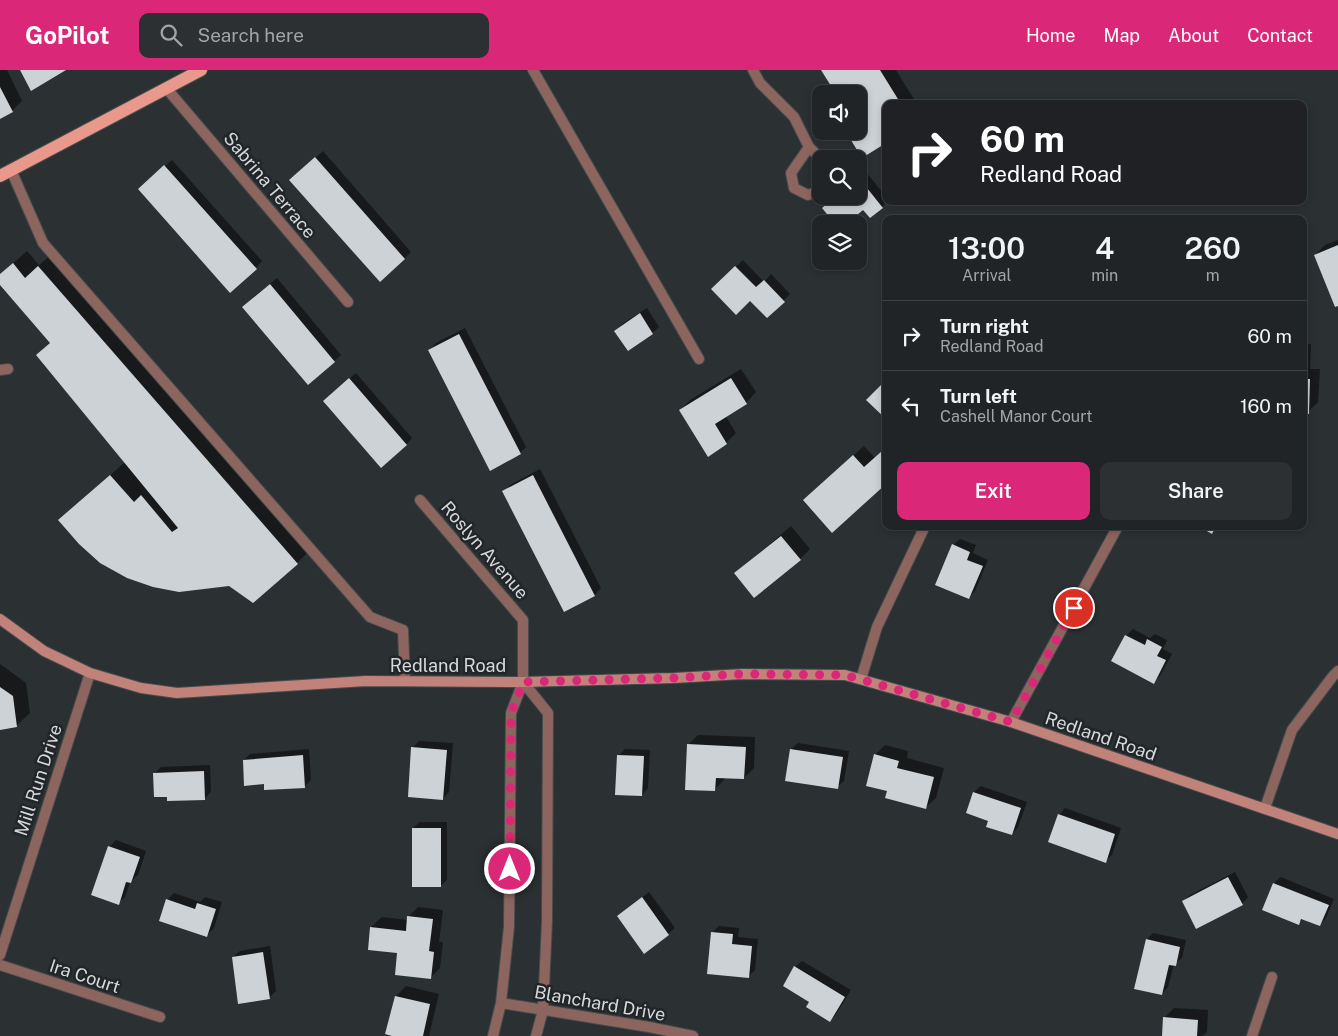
<!DOCTYPE html>
<style>
body{margin:0;font-family:"Public Sans",sans-serif;background:#2d3032;color:#f1f3f6;height:100vh;display:flex;flex-direction:column;font-size:19px;white-space:nowrap}
*{box-sizing:border-box;margin:0}
p{font-size:16px;color:#a2a4a7}
.icon{flex:none;width:28px;height:28px;fill:none;stroke:currentColor;stroke-width:2;stroke-linecap:round;stroke-linejoin:round}
.map{position:relative;flex:1;overflow:hidden}
.panel{position:absolute;left:882px;top:145px;width:425px;height:315px;display:flex;flex-direction:column;background:#202426;border-radius:10px;box-shadow:0 2px 8px #0003,0 0 0 1px #3d4143}
.panel>*{flex:none}
.top-card{position:absolute;left:882px;top:30px;width:425px;height:105px;border-radius:10px;box-shadow:0 2px 8px #0003,0 0 0 1px #3d4143;background:#202124;color:#fff;overflow:hidden}
.fabs{position:absolute;left:812px;top:15px;display:grid;gap:10px}
.fabs a{display:grid;place-items:center;width:55px;height:55px;border-radius:10px;background:#202426;box-shadow:0 2px 8px #0003,0 0 0 1px #3d4143;font-size:25px}
.pin{position:absolute;display:grid;place-items:center;width:42px;height:42px;color:#fff;margin:-21px;border:2px solid #fff;border-radius:50%;box-shadow:0 1px 5px #0007}
.me{position:absolute;width:55px;margin:-28px;rotate:0deg;stroke-linejoin:round;filter:drop-shadow(0 0 4px #0008)}
.turn{display:flex;align-items:center;gap:18px;height:105px;padding:0 15px;font-size:22px}
.turn .icon{width:65px;height:65px;stroke-width:2.5}
.turn b{display:block;font-size:35px;line-height:42px}
.eta{display:flex;justify-content:space-evenly;align-items:center;height:85px;text-align:center}
.eta b{font-size:30px;font-weight:600;line-height:35px}
.action{display:flex;gap:10px;margin-top:auto;padding:10px 15px}
.action a{flex:1;height:58px;border-radius:10px;background:#db2777;color:#fff;font-size:20px;font-weight:600;line-height:58px;text-align:center}
.action a+a{background:#2d3032;color:#f1f3f6}
ul{padding:0;list-style:none}
li{display:flex;align-items:center;gap:15px;height:70px;padding:0 15px;border-top:1px solid #3d4143}
li div{flex:1}
li b{display:block;font-size:19px}
li em{font-style:normal}
header{display:flex;align-items:center;gap:30px;box-sizing:border-box;height:70px;padding:0 25px;background:#db2777;color:#fff}
header strong{font-size:24px}
nav{display:flex;gap:28px;margin-inline-start:auto;font-size:18px}
.search{width:350px;height:45px;background:#2d3032;display:flex;align-items:center;gap:12px;box-sizing:border-box;padding:0 18px;border-radius:10px;color:#a2a4a7;font-size:19px}
.map>svg:first-child{display:block}
</style>
<header>
<strong>GoPilot</strong>
<div class="search"><svg class="icon" aria-label="search" viewBox="0 0 24 24"><circle cx="10" cy="10" r="6"/><path d="M15 15l6 6"/></svg>Search here</div>
<nav><a>Home</a><a>Map</a><a>About</a><a>Contact</a></nav>
</header>
<div class="map">
<svg width="1338" height="966" viewBox="0 0 1338 966">
<rect width="100%" height="100%" fill="#2b3033"/>
<!-- shadow -->
<path fill="#0007" d="M0,0H7L22,31L12,41L0,47Z
M823,0H896L917,34H886V71L863,86L851,67L857,61H859V24Z
M323,81L411,182L404,189L298,103Z
M172,90L262,191L256,198L146,113Z
M866,102L886,127V131H888L871,147L864,138L859,126V108Z
M1338,170V235L1315,185L1325,175Z
M27,181L39,195L52,184L310,480L297,493L60,450L125,392L38,285L51,272L0,213V205Z
M743,190L764,212L771,204L790,224L767,247L750,229L713,219Z
M277,208L341,285L308,313L250,230Z
M647,238L659,257L652,263L616,261L622,254Z
M465,258L526,377L520,383L429,280L436,273Z
M1304,274H1311L1310,299H1320L1318,332L1308,342H1304Z
M741,299L756,322L746,333L725,345L736,363L726,373L680,340L690,330Z
M356,303L412,368L406,375L331,324Z
M864,376L875,388L886,378V412L832,461L814,421Z
M540,399L601,518L595,525L565,540L504,421L510,415Z
M791,456L810,479L800,489L736,503Z
M960,469L976,475L973,483L988,490L975,521L969,528L953,475Z
M1133,559L1150,568L1155,564L1167,570L1163,579L1172,584L1160,606L1154,612L1113,591L1126,566Z
M0,594L26,613L30,643L16,656L0,658Z
M698,665L755,667L754,698L744,708L725,707L724,710L714,720L688,675Z
M419,671L453,673L449,722L443,729L412,678Z
M798,673L849,681L844,711L837,717L791,679Z
M885,675L908,681L907,688L944,698L936,728L925,738L888,720L875,685Z
M309,679L311,710L305,716L265,713L244,690L250,684Z
M625,679L650,680L648,718L642,725L618,686Z
M210,695L211,722L204,729L168,725L155,703L161,697Z
M981,716L1027,732L1018,757L1012,764L990,750L967,742L974,722Z
M1065,738L1121,758L1112,785L1105,791L1059,745Z
M420,752H447V810L440,816L413,758Z
M116,770L146,781L138,805L130,812L125,827L118,833L109,777Z
M1235,802L1248,827L1242,834L1183,831L1190,825Z
M1281,807L1334,829L1326,848L1320,855L1304,848L1298,854L1263,840L1274,813Z
M649,822L675,858L668,864L618,846Z
M174,823L200,832L205,827L222,832L214,858L207,865L167,830Z
M418,837L443,840L439,872H443L440,898L430,908L398,882L369,878L371,857L382,847L408,850V847Z
M719,856L739,858L738,867L758,869L755,900L748,907L712,863Z
M1153,863L1186,870L1182,888L1174,894L1168,917L1162,924L1147,869Z
M270,876L276,921L269,928L233,887L240,881Z
M802,891L851,920L836,944L830,951L795,897Z
M406,916L439,924L429,966H394L396,926Z
M1174,938L1208,940L1207,962L1202,966H1162L1164,948Z"/>
<!-- building -->
<path fill="#cdd2d7" d="M20,0H66L31,21Z
M821,0H880L901,34H886V73L862,88L849,67L859,61V24H836Z
M0,17L13,42L0,49Z
M315,87L405,189L380,212L289,110Z
M164,95L257,199L230,223L138,119Z
M859,108L883,138L870,148L863,140L846,154H835L822,138L836,126H859Z
M1338,175V236L1335,237L1314,185Z
M13,193L25,208L38,196L298,494L253,533L229,516L179,522L153,517L127,508L100,493L79,474L58,450L110,405L134,432L141,425L172,462L178,458L36,285L50,273L0,215V204Z
M735,196L756,217L764,210L785,232L767,248L750,231L736,245L711,219Z
M270,214L335,292L308,315L242,237Z
M640,243L653,264L628,281L614,261Z
M459,264L521,384L490,401L428,280Z
M349,308L407,375L381,398L323,331Z
M731,308L747,334L715,354L727,374L708,387L679,340Z
M1304,309H1310L1309,344L1304,343Z
M886,310V349L866,330Z
M882,381L886,386V414L832,463L803,430L853,385L864,397Z
M533,405L595,526L564,542L502,421Z
M1198,456H1216L1212,464Z
M781,466L801,490L754,528L734,503Z
M952,474L970,482L967,490L983,496L969,529L935,515Z
M1125,565L1145,575L1147,569L1162,577L1157,586L1166,590L1154,614L1111,591Z
M0,617L13,626L17,657L0,660Z
M687,674L746,677L744,709L716,708L715,721L685,720Z
M411,677L447,680L443,730L408,727Z
M790,679L843,687L838,719L785,711Z
M874,684L899,691L897,698L934,707L926,739L885,728L887,721L866,716Z
M303,685L305,718L264,720V714L244,716L243,690Z
M617,685L644,686L642,726L615,725Z
M204,701L205,730L167,731V727H154L153,703Z
M973,722L1021,738L1012,765L986,757L988,751L966,743Z
M1058,744L1115,764L1106,793L1048,772Z
M412,758H441V817H412Z
M108,776L140,787L131,813L126,812L119,835L91,825Z
M1228,807L1243,835L1196,859L1182,831Z
M1273,813L1329,835L1320,856L1301,849L1299,855L1262,840Z
M642,827L669,865L644,884L617,846Z
M166,829L195,839L197,833L216,839L207,867L159,851Z
M407,846L433,849L429,881L434,882L431,909L395,905L397,883L368,880L370,857L406,861Z
M711,862L733,864L732,874L752,876L749,908L707,904Z
M1146,869L1180,877L1176,896L1169,895L1162,925L1134,919Z
M263,882L270,929L238,934L232,887Z
M794,896L845,927L830,952L806,937L809,932L783,916Z
M395,926L430,934L423,966H392L385,964Z
M1163,947L1198,950L1197,966H1162Z"/>
<g fill="none" stroke-linecap="round" stroke-linejoin="round">
<defs>
<path id="lane" d="M533,0L699,289
M753,0L760,13L794,47L809,77L821,89
M809,77L791,103L794,118L808,125L821,120V118
M11,100L43,173L370,547L403,560L405,611
M0,300L8,299"/>
<path id="street" d="M167,19L348,232
M420,430L523,550V612L511,643L509,857L501,933L493,966
M861,609L877,557L925,456
M523,612L548,643L547,851L543,940L536,966
M1011,652L1118,456
M1265,738L1292,660L1333,606L1338,601
M0,885L90,603
M0,895L160,947
M501,933L649,957L693,966
M1252,966L1272,907"/>
<path id="secondary" d="M0,549L44,581L90,603L141,618L177,623L366,611L523,612L674,608L743,604L845,605L1011,652L1338,764"/>
<path id="primary" d="M0,106L201,0"/>
</defs>
<!-- lane casing -->
<use href="#lane" stroke="#464b4e" stroke-width="12"/>
<!-- street casing -->
<use href="#street" stroke="#464b4e" stroke-width="12"/>
<!-- secondary casing -->
<use href="#secondary" stroke="#464b4e" stroke-width="12"/>
<!-- primary casing -->
<use href="#primary" stroke="#464b4e" stroke-width="14"/>
<!-- lane -->
<use href="#lane" stroke="#8d655f" stroke-width="10"/>
<!-- street -->
<use href="#street" stroke="#8d655f" stroke-width="10"/>
<!-- secondary -->
<use href="#secondary" stroke="#c18279" stroke-width="10"/>
<!-- primary -->
<use href="#primary" stroke="#e9998c" stroke-width="12"/>
</g>
<g fill="none" stroke-linecap="round" stroke-linejoin="round">
<!-- route -->
<path stroke="#db2777" stroke-width="9" stroke-dasharray="0 16.2" d="M510,799L511,643L523,612L674,608L742,604L845,605L1011,652L1074,538"/>
</g>
<g text-anchor="middle" dominant-baseline="central" stroke-width="5" stroke-linejoin="round" paint-order="stroke">
<!-- street labels -->
<g font-size="18" fill="#d6d9db" stroke="#222629">
<text transform="translate(270 115) rotate(50)">Sabrina Terrace</text>
<text transform="translate(485 480) rotate(49)">Roslyn Avenue</text>
<text x="448" y="595">Redland Road</text>
<text transform="translate(1101 666) rotate(19)">Redland Road</text>
<text transform="translate(38 710) rotate(-72)">Mill Run Drive</text>
<text transform="translate(85 906) rotate(18)">Ira Court</text>
<text transform="translate(600 933) rotate(10)">Blanchard Drive</text>
</g>
</g>
</svg>
<div class="fabs">
<a><svg class="icon" aria-label="sound" viewBox="0 0 24 24"><path d="M4 9h4l5-4v14l-5-4H4zM17 9q2 3 0 6"/></svg></a>
<a><svg class="icon" aria-label="search" viewBox="0 0 24 24"><circle cx="10" cy="10" r="6"/><path d="M15 15l6 6"/></svg></a>
<a><svg class="icon" aria-label="layers" viewBox="0 0 24 24"><path d="M12 4l9 5-9 5-9-5zM3 14l9 5 9-5"/></svg></a>
</div>
<div class="pin" style="left:1074px;top:538px;background:#d93025"><svg class="icon" aria-label="arrive" viewBox="0 0 24 24"><path d="M6 21V4h12l-3 4 3 4H6"/></svg></div>
<svg class="me" style="left:510px;top:799px" viewBox="-20 -20 40 40"><circle r="17" fill="#db2777" stroke="#fff" stroke-width="3"/><path d="M0-11L8 9 0 5-8 9z" fill="#fff"/></svg>
<div class="top-card">
<div class="turn"><svg class="icon" aria-label="right" viewBox="0 0 24 24"><path d="M7 20v-9h11M14 6l5 5-5 5"/></svg><div><b>60 m</b>Redland Road</div></div>
</div>
<section class="panel">
<div class="eta">
<div><b>13:00</b><p>Arrival</p></div>
<div><b>4</b><p>min</p></div>
<div><b>260</b><p>m</p></div>
</div>
<ul>
<li><svg class="icon" aria-label="right" viewBox="0 0 24 24"><path d="M7 20v-9h11M14 6l5 5-5 5"/></svg><div><b>Turn right</b><p>Redland Road</p></div><em>60 m</em></li>
<li><svg class="icon" aria-label="left" viewBox="0 0 24 24"><path d="M17 20v-9H6M10 6l-5 5 5 5"/></svg><div><b>Turn left</b><p>Cashell Manor Court</p></div><em>160 m</em></li>
</ul>
<div class="action"><a>Exit</a><a>Share</a></div>
</section>
</div>
